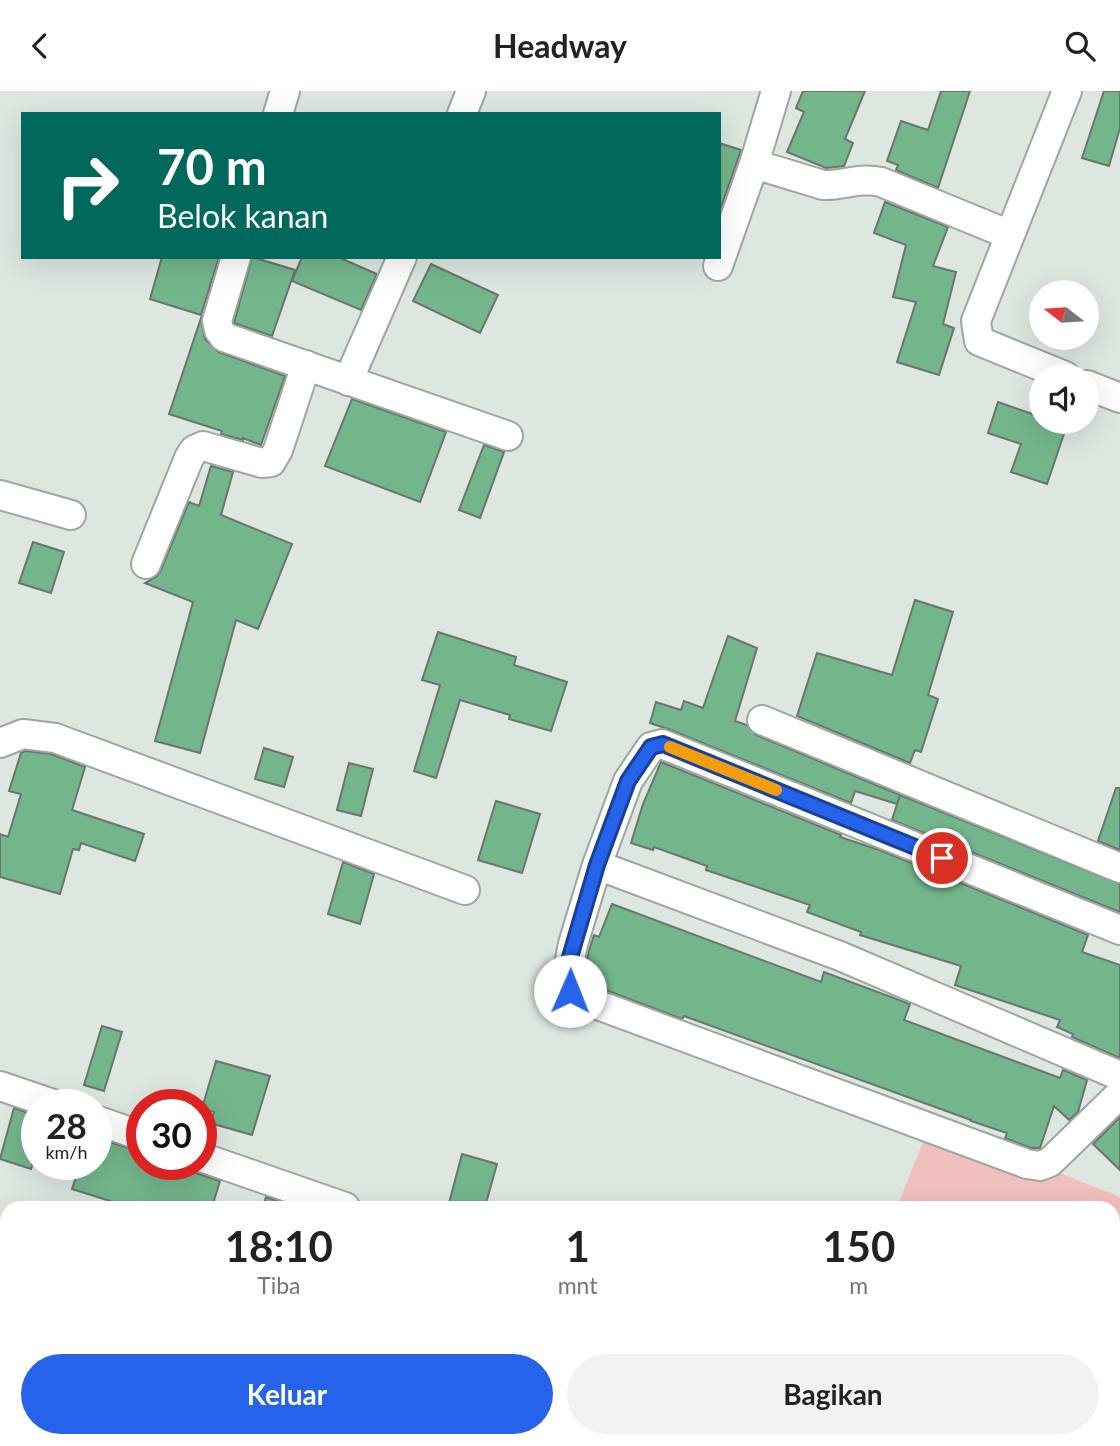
<!DOCTYPE html>
<html lang="id">
<style>
body{margin:0;font-family:Lato,sans-serif;background:#f2f2f2;color:#222;height:100vh;display:flex;flex-direction:column;font-size:26px;white-space:nowrap}
*{box-sizing:border-box;margin:0}
p{font-size:23px;color:#767676}
.icon{flex:none;width:38px;height:38px;fill:none;stroke:currentColor;stroke-width:2;stroke-linecap:round;stroke-linejoin:round}
.map{position:relative;flex:1;overflow:hidden}
.details{position:absolute;left:0px;top:1110px;width:1120px;height:247px;display:flex;flex-direction:column;background:#fff;border-radius:21px 21px 0 0;box-shadow:0 7px 28px #0002}
.details>*{flex:none}
.banner{position:absolute;left:21px;top:21px;width:700px;height:147px;border-radius:0px;box-shadow:0 7px 28px #0002;background:#00695c;color:#fff;overflow:hidden}
.needle{width:46px;rotate:287deg}
.fabs{position:absolute;left:1029px;top:189px;display:grid;gap:14px}
.fabs a{display:grid;place-items:center;width:70px;height:70px;border-radius:50%;background:#fff;box-shadow:0 7px 28px #0002;font-size:35px}
.speed{position:absolute;left:21px;top:998px;display:flex;gap:14px;font-size:35px;font-weight:700;text-align:center}
.speed>*{display:grid;place-content:center;width:91px;height:91px;border-radius:50%;background:#fff;box-shadow:0 7px 28px #0002;line-height:1}
.speed small{font-size:18px;font-weight:400}
.speed .limit{border:10px solid #d22;background:#fff;color:#111}
.pin{position:absolute;display:grid;place-items:center;width:60px;height:60px;color:#fff;margin:-30px;border:4px solid #fff;border-radius:50%;box-shadow:0 2px 7px #0007}
.me{position:absolute;width:77px;margin:-38px;rotate:1deg;stroke-linejoin:round;filter:drop-shadow(0 0 5px #0008)}
.turn{display:flex;align-items:center;gap:24px;height:147px;padding:0 21px;font-size:32px}
.turn .icon{width:91px;height:91px;stroke-width:2.5}
.turn b{display:block;font-size:49px;line-height:60px}
.eta{display:flex;justify-content:space-evenly;align-items:center;height:119px;text-align:center}
.eta b{font-size:42px;font-weight:700;line-height:49px}
.primary-button{display:flex;gap:14px;margin-top:auto;padding:14px 21px}
.primary-button a{flex:1;height:80px;border-radius:42px;background:#2563eb;color:#fff;font-size:28px;font-weight:700;line-height:80px;text-align:center}
.primary-button a+a{background:#f2f2f2;color:#222}
header{display:flex;justify-content:space-between;align-items:center;height:91px;padding:0 21px;background:#fff;font-size:32px;font-weight:700}
.map>svg:first-child{display:block}
</style>
<header><svg class="icon" aria-label="back" viewBox="0 0 24 24"><path d="M15 5l-7 7 7 7"/></svg>Headway<svg class="icon" aria-label="search" viewBox="0 0 24 24"><circle cx="10" cy="10" r="6"/><path d="M15 15l6 6"/></svg></header>
<div class="map">
<svg width="1120" height="1355" viewBox="0 0 1120 1355">
<rect width="100%" height="100%" fill="#dde7e0"/>
<!-- green -->
<path fill="#f0bfbe" d="M931,1031L1120,1106V1161L1113,1179V1116H897Z
M949,1349H1046L1043,1355H957L948,1352Z"/>
<!-- building -->
<path fill="#74b68c" stroke="#6b746e" stroke-width="2" d="M803,0H865L845,48L853,52L844,75L826,77L787,61L804,21L796,17Z
M941,0H970L938,97L896,79L898,74L887,70L901,30L928,39Z
M1104,0H1120V37L1109,75L1082,67Z
M719,52L741,59L719,122Z
M885,111L948,136L933,175L956,181L943,233L954,237L939,284L897,271L916,211L893,206L906,154L874,142Z
M162,166H219L201,224L150,208Z
M252,166L295,179L272,245L234,232Z
M302,166H338L377,183L361,219L292,190Z
M431,173L498,204L480,242L413,210Z
M201,227L205,248L218,261L285,285L261,354L243,347V349L221,343L222,340L169,323Z
M352,308L446,341L420,411L325,375Z
M998,311L1041,326V331H1068L1047,393L1011,381L1021,353L988,342Z
M484,354L504,361L480,427L459,419Z
M211,375L233,381L221,424L292,453L258,538L236,529L200,662L155,650L193,511L145,492L156,486L161,479L189,411L199,415Z
M33,451L64,461L51,502L19,492Z
M915,509L953,521L928,604L938,608L921,661L915,659L910,672L797,625L817,562L892,584Z
M438,541L516,566L514,574L567,591L551,640L509,628L510,624L460,609L436,687L414,680L440,594L422,589Z
M728,545L757,557L735,630L747,634L756,644L900,704L897,713L855,700L851,712L668,638L650,632L656,611L681,619L684,610L703,617Z
M264,657L293,666L284,696L255,688Z
M25,660L51,663L85,676L72,719L144,743L135,770L81,752L79,759L73,758L60,803L0,786V743L8,746L21,703L9,700L21,662Z
M661,671L841,744L840,746L882,760L1088,844L1082,861L1120,874V967L1072,946L1073,943L1057,936L1060,929L955,894L961,875L860,844L861,841L807,821L810,814L706,779L707,775L654,756L653,759L631,752L643,713Z
M349,672L373,678L361,725L337,719Z
M1116,697H1120V759L1098,750Z
M900,704L1120,793V821L892,729Z
M496,710L540,723L522,782L478,769Z
M343,771L374,783L360,833L328,823Z
M612,813L821,891L824,881L910,913L904,929L1060,987L1063,979L1087,989L1078,1021L1069,1029L1054,1015L1040,1057H1031L1005,1047L1007,1042L971,1030V1029L684,925L682,928L587,892L583,888L589,860L594,844L599,846Z
M102,935L122,941L104,1000L84,994Z
M216,970L270,985L252,1044L210,1032L214,1021L202,1017Z
M14,1017L37,1025V1060L31,1078L0,1068Z
M1120,1026V1079L1093,1053Z
M96,1047L142,1061V1073H185L196,1082L220,1090L212,1116H129L72,1098L80,1073H96Z
M462,1063L497,1073L485,1116H448Z
M266,1106L296,1116H263Z"/>
<g fill="none" stroke-linecap="round" stroke-linejoin="round">
<defs>
<path id="service" d="M1119,1211L1120,1212"/>
<path id="minor" d="M278,23L285,0
M462,23L471,0
M754,73L823,94C844,95 857,86 881,91L1010,144
M236,166L217,230L219,239L224,246L508,345
M718,175L754,73L776,0
M1065,285L979,250L976,230L1067,0
M348,290L402,166
M1087,294L1120,307
M0,404L71,424
M146,473L189,367L194,359L203,355L262,372L271,371L278,359L306,274
M762,629L1120,777
M0,652L23,643L55,647L465,799
M597,774L840,865L1120,985
M1120,839L662,653L651,656L628,690L597,774L573,853L566,889L570,900L579,907L1027,1073L1040,1075L1050,1071L1120,1003
M0,995L53,1013
M96,1029L142,1045
M201,1066L345,1116
M0,1264L7,1267
M245,1349L262,1355"/>
</defs>
<!-- service casing -->
<use href="#service" stroke="#9da7a0" stroke-width="18"/>
<!-- minor casing -->
<use href="#minor" stroke="#9da7a0" stroke-width="32"/>
<!-- service -->
<use href="#service" stroke="#fff" stroke-width="14"/>
<!-- minor -->
<use href="#minor" stroke="#fff" stroke-width="28"/>
</g>
<g fill="none" stroke-linecap="round" stroke-linejoin="round">
<defs>
<path id="route" d="M570,900L566,889L568,873L597,774L628,690L651,656L663,653L942,767"/>
</defs>
<!-- route casing -->
<use href="#route" stroke="#184099" stroke-width="18"/>
<!-- route -->
<use href="#route" stroke="#2563eb" stroke-width="12"/>
<!-- slow -->
<path stroke="#f59e0b" stroke-width="12" d="M670,656L776,699"/>
</g>
</svg>
<div class="fabs">
<a><svg class="needle" viewBox="-14 -14 28 28"><path d="M0-13l5 13h-10z" fill="#e53935"/><path d="M0 13l5-13h-10z" fill="#767676"/></svg></a>
<a><svg class="icon" aria-label="sound" viewBox="0 0 24 24"><path d="M4 9h4l5-4v14l-5-4H4zM17 9q2 3 0 6"/></svg></a>
</div>
<div class="speed"><div>28<small>km/h</small></div><div class="limit">30</div></div>
<div class="pin" style="left:942px;top:767px;background:#d93025"><svg class="icon" aria-label="arrive" viewBox="0 0 24 24"><path d="M6 21V4h12l-3 4 3 4H6"/></svg></div>
<svg class="me" style="left:570px;top:900px" viewBox="-20 -20 40 40"><circle r="19" fill="#fff"/><path d="M0-13L10 11 0 6-10 11z" fill="#2563eb"/></svg>
<div class="banner">
<div class="turn"><svg class="icon" aria-label="right" viewBox="0 0 24 24"><path d="M7 20v-9h11M14 6l5 5-5 5"/></svg><div><b>70 m</b>Belok kanan</div></div>
</div>
<section class="details">
<div class="eta">
<div><b>18:10</b><p>Tiba</p></div>
<div><b>1</b><p>mnt</p></div>
<div><b>150</b><p>m</p></div>
</div>
<div class="primary-button"><a>Keluar</a><a>Bagikan</a></div>
</section>
</div>
